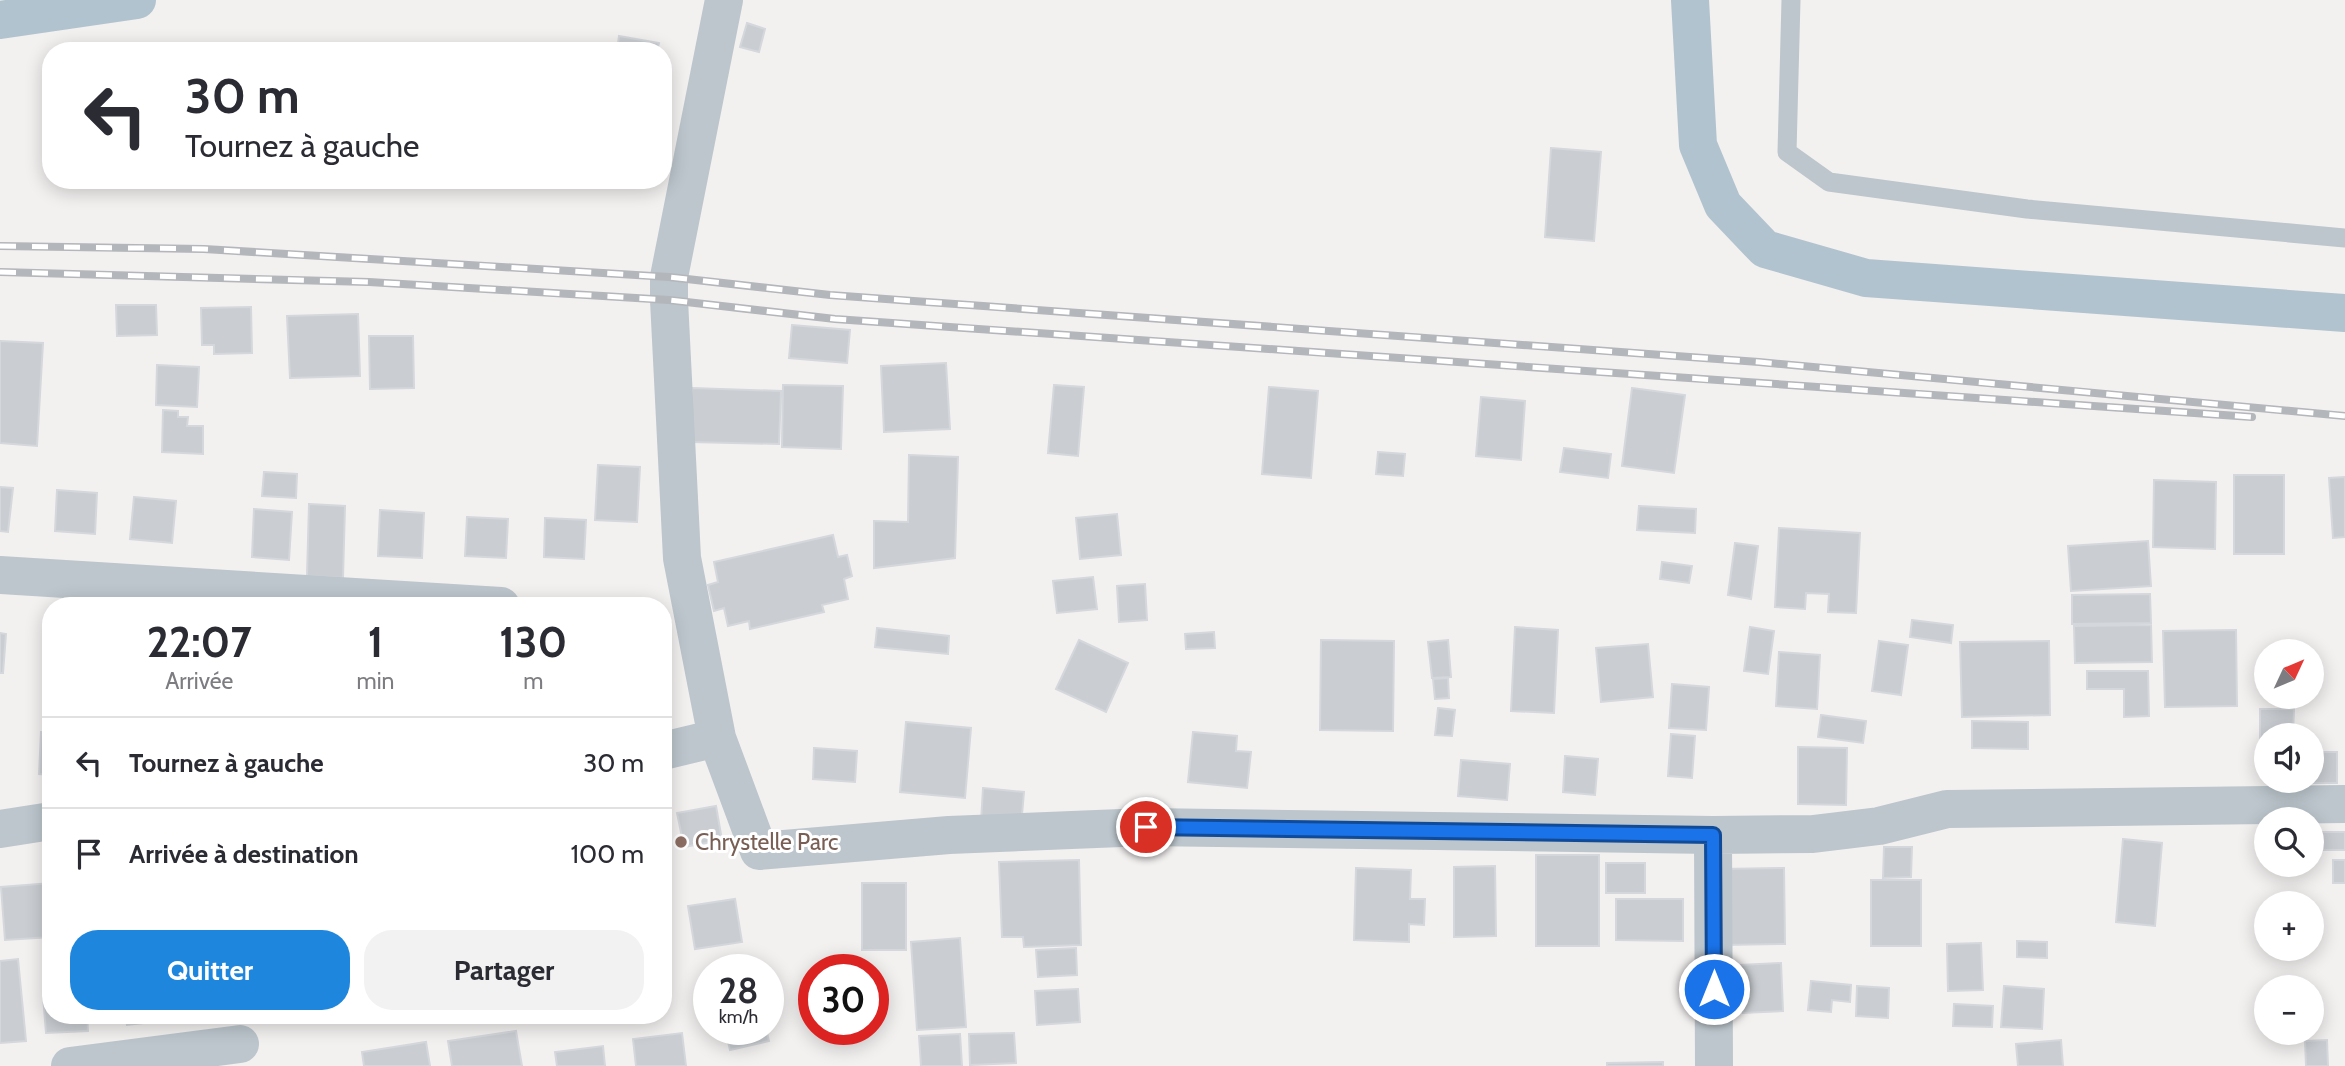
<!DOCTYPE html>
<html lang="fr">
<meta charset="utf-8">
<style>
body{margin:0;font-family:Cabin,sans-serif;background:#f2f2f3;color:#2b2b33;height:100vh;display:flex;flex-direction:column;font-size:26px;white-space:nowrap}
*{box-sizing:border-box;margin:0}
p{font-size:23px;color:#7c7c81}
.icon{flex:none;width:38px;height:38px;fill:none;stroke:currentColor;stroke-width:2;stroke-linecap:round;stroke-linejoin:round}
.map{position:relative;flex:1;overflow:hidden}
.drawer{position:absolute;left:42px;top:597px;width:630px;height:427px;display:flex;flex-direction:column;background:#fff;border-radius:28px;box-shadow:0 4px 18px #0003}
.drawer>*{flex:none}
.hud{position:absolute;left:42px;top:42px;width:630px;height:147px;border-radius:28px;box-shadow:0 4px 18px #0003;background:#fff;color:#2b2b33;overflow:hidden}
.needle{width:46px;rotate:46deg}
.tools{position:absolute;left:2254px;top:639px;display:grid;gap:14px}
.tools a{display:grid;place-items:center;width:70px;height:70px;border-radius:50%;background:#fff;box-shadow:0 4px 18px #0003;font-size:35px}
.speed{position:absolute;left:693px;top:954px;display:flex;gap:14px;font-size:35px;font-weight:700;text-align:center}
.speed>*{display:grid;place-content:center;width:91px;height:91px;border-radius:50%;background:#fff;box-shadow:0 4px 18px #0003;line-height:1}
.speed small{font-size:18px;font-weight:400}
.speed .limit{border:10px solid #d22;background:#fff;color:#111}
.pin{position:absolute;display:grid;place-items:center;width:60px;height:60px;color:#fff;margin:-30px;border:4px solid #fff;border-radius:50%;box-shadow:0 2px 7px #0007}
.me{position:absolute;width:77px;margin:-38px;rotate:0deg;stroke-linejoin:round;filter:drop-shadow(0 0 5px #0008)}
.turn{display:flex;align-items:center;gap:24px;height:147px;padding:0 28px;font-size:32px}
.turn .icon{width:91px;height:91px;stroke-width:2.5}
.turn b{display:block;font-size:49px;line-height:60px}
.eta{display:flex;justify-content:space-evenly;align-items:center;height:119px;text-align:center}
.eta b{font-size:42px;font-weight:700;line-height:49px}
.primary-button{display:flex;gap:14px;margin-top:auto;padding:14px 28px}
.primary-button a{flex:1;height:80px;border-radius:28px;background:#1f86de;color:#fff;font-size:28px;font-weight:700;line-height:80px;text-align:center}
.primary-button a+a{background:#f2f2f3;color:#2b2b33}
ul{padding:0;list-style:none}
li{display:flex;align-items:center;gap:21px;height:91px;padding:0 28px;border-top:2px solid #e1e1e2}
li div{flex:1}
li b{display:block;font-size:26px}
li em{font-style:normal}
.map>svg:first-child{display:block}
</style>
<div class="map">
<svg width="2345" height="1066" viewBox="0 0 2345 1066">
<rect width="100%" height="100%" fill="#f3f0f0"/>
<!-- building -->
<path fill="#caced2" stroke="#d4d7db" stroke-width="2" d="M747,23L765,29L759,52L740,47Z
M619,36L659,43L657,51H617Z
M1551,148L1601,152L1594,241L1545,237Z
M116,305H156L157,335L117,336Z
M251,307L252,353L214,354V345H202L201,308Z
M358,314L360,376L290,378L287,316Z
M792,325L850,330L847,363L789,358Z
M369,336H413L414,388L370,389Z
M0,341L43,343L37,446L0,443Z
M946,363L950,429L884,432L881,366Z
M157,365L199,367L197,407L156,405Z
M783,385L843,386L841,449L782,447Z
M1054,385L1084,387L1078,456L1048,453Z
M1269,387L1318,391L1311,478L1262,474Z
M692,388L781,391L779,444L691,442Z
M1632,388L1685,395L1674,473L1622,466Z
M1481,397L1525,401L1521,460L1476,456Z
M163,410L178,411V417H188L187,426H203V454L162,452Z
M1564,448L1611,454L1608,478L1560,472Z
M1378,452L1405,454L1403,476L1376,474Z
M909,455L958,457L955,558L874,568V521L908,522Z
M598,465L640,467L637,522L595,520Z
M264,472L297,474L296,498L262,496Z
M2234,475H2284V554H2234Z
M2345,477V537L2333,538L2329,478Z
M2154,480L2216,482L2215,549L2153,547Z
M0,487L13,488L8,532L0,531Z
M57,490L97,493L95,534L55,531Z
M134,497L176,501L172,543L130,539Z
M309,504L345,506L343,578L307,576Z
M1639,506L1696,509L1695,533L1637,530Z
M254,509L292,512L289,560L252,557Z
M380,510L424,513L422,558L378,556Z
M1117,514L1121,555L1080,559L1076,518Z
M467,517L508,519L506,558L465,556Z
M545,518L586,520L584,559L544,557Z
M1779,528L1860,533L1856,613L1828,612L1829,594L1806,593L1805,609L1775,607Z
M833,535L838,557L847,555L852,576L844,579L848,599L822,605L824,612L750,629L749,621L728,626L724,608L714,611L708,585L718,582L714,562Z
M2148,541L2151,586L2071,591L2068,546Z
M1735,543L1758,546L1751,599L1728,595Z
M1662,562L1692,566L1689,583L1660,579Z
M1093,577L1097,609L1057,613L1053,581Z
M1145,584L1147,620L1119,622L1117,586Z
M2150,594L2151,623L2072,624V595Z
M1912,620L1953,625L1951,643L1910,637Z
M2151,625L2152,662L2075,663L2074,626Z
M1515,627L1558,630L1554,713L1511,711Z
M1750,627L1774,631L1768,674L1744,671Z
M877,628L949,636L948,654L875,647Z
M2236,630L2237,706L2165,707L2163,631Z
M1214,632L1215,648L1186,649L1185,634Z
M0,633L6,634L3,673H0Z
M48,635L51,636V673H44Z
M1079,640L1128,663L1106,712L1056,689Z
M1321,640L1394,641L1393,731L1320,730Z
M1448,640L1451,677L1432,678L1428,642Z
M1879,641L1908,645L1901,695L1872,691Z
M2049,641L2050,715L1962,717L1960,642Z
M1648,644L1653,697L1601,702L1596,648Z
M1779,652L1820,655L1817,709L1776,706Z
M2087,671H2148L2149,716L2124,717V689H2087Z
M1448,678L1449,698L1435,699L1433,679Z
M1672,684L1709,687L1706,730L1669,728Z
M1438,708L1455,710L1452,736L1435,735Z
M2260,709H2294L2293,735H2266V771H2260Z
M1821,715L1866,721L1863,743L1818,737Z
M1972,721L2028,722V749L1972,748Z
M906,722L971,728L965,798L900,792Z
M41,732L51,733V775L39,774Z
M1193,732L1237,736L1236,751L1251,752L1247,788L1188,782Z
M1671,734L1695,736L1692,778L1668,776Z
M1798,747L1847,748L1846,805L1798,804Z
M814,748L857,751L855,782L813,779Z
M2312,752H2337V783H2295V780H2312Z
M1565,756L1598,759L1595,795L1563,792Z
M1461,760L1510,764L1507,800L1458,796Z
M983,788L1024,792L1021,826L981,822Z
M716,806L722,840L684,847L677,813Z
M2319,832H2345V850H2318Z
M2123,839L2162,843L2155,926L2116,922Z
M1884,847H1912L1911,877L1883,878Z
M1536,855H1599V946H1536Z
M1079,860L1081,945L1024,947L1023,937H1002L999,862Z
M2333,860H2345V883H2333Z
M1606,863H1645V893H1606Z
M1495,866L1496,936L1454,937V867Z
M1356,868L1411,870L1410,899H1425L1424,925L1409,924V942L1354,940Z
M1784,868L1785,944L1723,945L1722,869Z
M1871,880H1921V946H1871Z
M51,883V937L5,940L1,887Z
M862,883H906V950H862Z
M735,899L742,942L695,949L688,906Z
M1616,899H1683V941L1616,940Z
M960,938L966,1027L917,1030L911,942Z
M2017,941L2047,942V958L2017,957Z
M1981,943L1983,990L1948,991L1947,944Z
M1076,948L1077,975L1038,977L1036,950Z
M18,959L26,1041L0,1043V961Z
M1781,963L1783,1011L1743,1013L1740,965Z
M1811,981L1851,985L1850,1002L1832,1000L1831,1012L1808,1010Z
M1857,986L1889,988L1888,1018L1856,1016Z
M2004,986L2044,989L2042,1029L2001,1027Z
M1078,989L1080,1022L1037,1025L1035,991Z
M51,994V1015H87L88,1031L46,1033L43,995Z
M1954,1004L1993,1006L1992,1027L1953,1026Z
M126,1015H169V1020L127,1025Z
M725,1029H766L769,1041L730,1050Z
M516,1031L522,1066H452L448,1041Z
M682,1033L686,1066H636L633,1039Z
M1014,1033L1016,1063L970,1065L969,1034Z
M960,1034L962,1066H921L919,1036Z
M2061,1040L2063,1066H2018L2016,1044Z
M2327,1040L2328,1066H2306L2305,1041Z
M426,1042L430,1066H364L362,1052Z
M603,1046L605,1066H557L555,1052Z
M1663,1062V1066H1607V1063Z"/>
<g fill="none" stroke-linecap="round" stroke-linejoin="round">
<!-- lane -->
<path stroke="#bcc6cc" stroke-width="19" d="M1791,0L1787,152L1829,182L2027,209L2345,238"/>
<!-- street -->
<path stroke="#bcc6cc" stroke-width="38" d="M724,0L669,277V300L682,558L717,738L759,851L949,835L1146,827L1713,835L1813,834L1879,826L1947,809L2345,804
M0,575L501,606
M663,751L717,738
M0,829L51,821
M1713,835L1714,1066
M70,1066L240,1044"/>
<!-- primary -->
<path stroke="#b1c3ce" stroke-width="38" d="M1690,0L1698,145L1723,205L1765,249L1866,278L2345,313
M0,20L137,0"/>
<defs>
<path id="rail" d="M0,246L204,249L669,277L830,295L1759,362L2345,416
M0,272L369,282L669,300L835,319L2252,417"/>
</defs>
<!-- rail casing -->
<use href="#rail" stroke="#b3b6ba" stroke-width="8"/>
<!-- rail -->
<use href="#rail" stroke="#fff" stroke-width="5" stroke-dasharray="16" stroke-linecap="butt"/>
</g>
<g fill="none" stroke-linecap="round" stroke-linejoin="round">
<defs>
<path id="route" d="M1146,827L1713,835L1714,989"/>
</defs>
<!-- route casing -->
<use href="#route" stroke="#114b97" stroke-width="18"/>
<!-- route -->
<use href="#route" stroke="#1a73e8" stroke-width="12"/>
</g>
<!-- markers -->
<circle fill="#8d6e63" stroke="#fff" stroke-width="2.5" cx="681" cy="842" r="7"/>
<g text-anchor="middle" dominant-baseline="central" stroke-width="6" stroke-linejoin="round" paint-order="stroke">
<!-- education labels -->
<g font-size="23" fill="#785e54" stroke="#fff" text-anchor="start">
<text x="695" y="842">Chrystelle Parc</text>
</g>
</g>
</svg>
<div class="tools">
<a><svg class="needle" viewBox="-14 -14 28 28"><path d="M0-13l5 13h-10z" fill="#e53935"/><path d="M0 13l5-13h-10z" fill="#7c7c81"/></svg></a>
<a><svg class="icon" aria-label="sound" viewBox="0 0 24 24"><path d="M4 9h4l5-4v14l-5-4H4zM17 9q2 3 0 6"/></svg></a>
<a><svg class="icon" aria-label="search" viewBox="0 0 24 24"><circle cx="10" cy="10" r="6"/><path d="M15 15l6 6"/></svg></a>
<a>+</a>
<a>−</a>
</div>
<div class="speed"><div>28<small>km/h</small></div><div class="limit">30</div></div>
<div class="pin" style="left:1146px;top:827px;background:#d93025"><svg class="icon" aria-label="arrive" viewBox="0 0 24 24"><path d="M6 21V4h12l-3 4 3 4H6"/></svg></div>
<svg class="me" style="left:1714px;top:989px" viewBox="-20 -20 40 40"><circle r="17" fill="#1a73e8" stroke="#fff" stroke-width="3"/><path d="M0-11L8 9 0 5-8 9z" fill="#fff"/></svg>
<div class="hud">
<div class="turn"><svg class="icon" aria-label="left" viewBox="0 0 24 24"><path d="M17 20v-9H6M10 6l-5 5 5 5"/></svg><div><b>30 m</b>Tournez à gauche</div></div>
</div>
<section class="drawer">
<div class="eta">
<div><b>22:07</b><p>Arrivée</p></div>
<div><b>1</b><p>min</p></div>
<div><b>130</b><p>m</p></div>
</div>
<ul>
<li><svg class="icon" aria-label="left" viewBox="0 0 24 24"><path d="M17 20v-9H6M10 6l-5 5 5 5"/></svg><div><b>Tournez à gauche</b></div><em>30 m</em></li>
<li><svg class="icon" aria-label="arrive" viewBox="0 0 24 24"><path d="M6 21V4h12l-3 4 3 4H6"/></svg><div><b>Arrivée à destination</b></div><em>100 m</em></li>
</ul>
<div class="primary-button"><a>Quitter</a><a>Partager</a></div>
</section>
</div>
